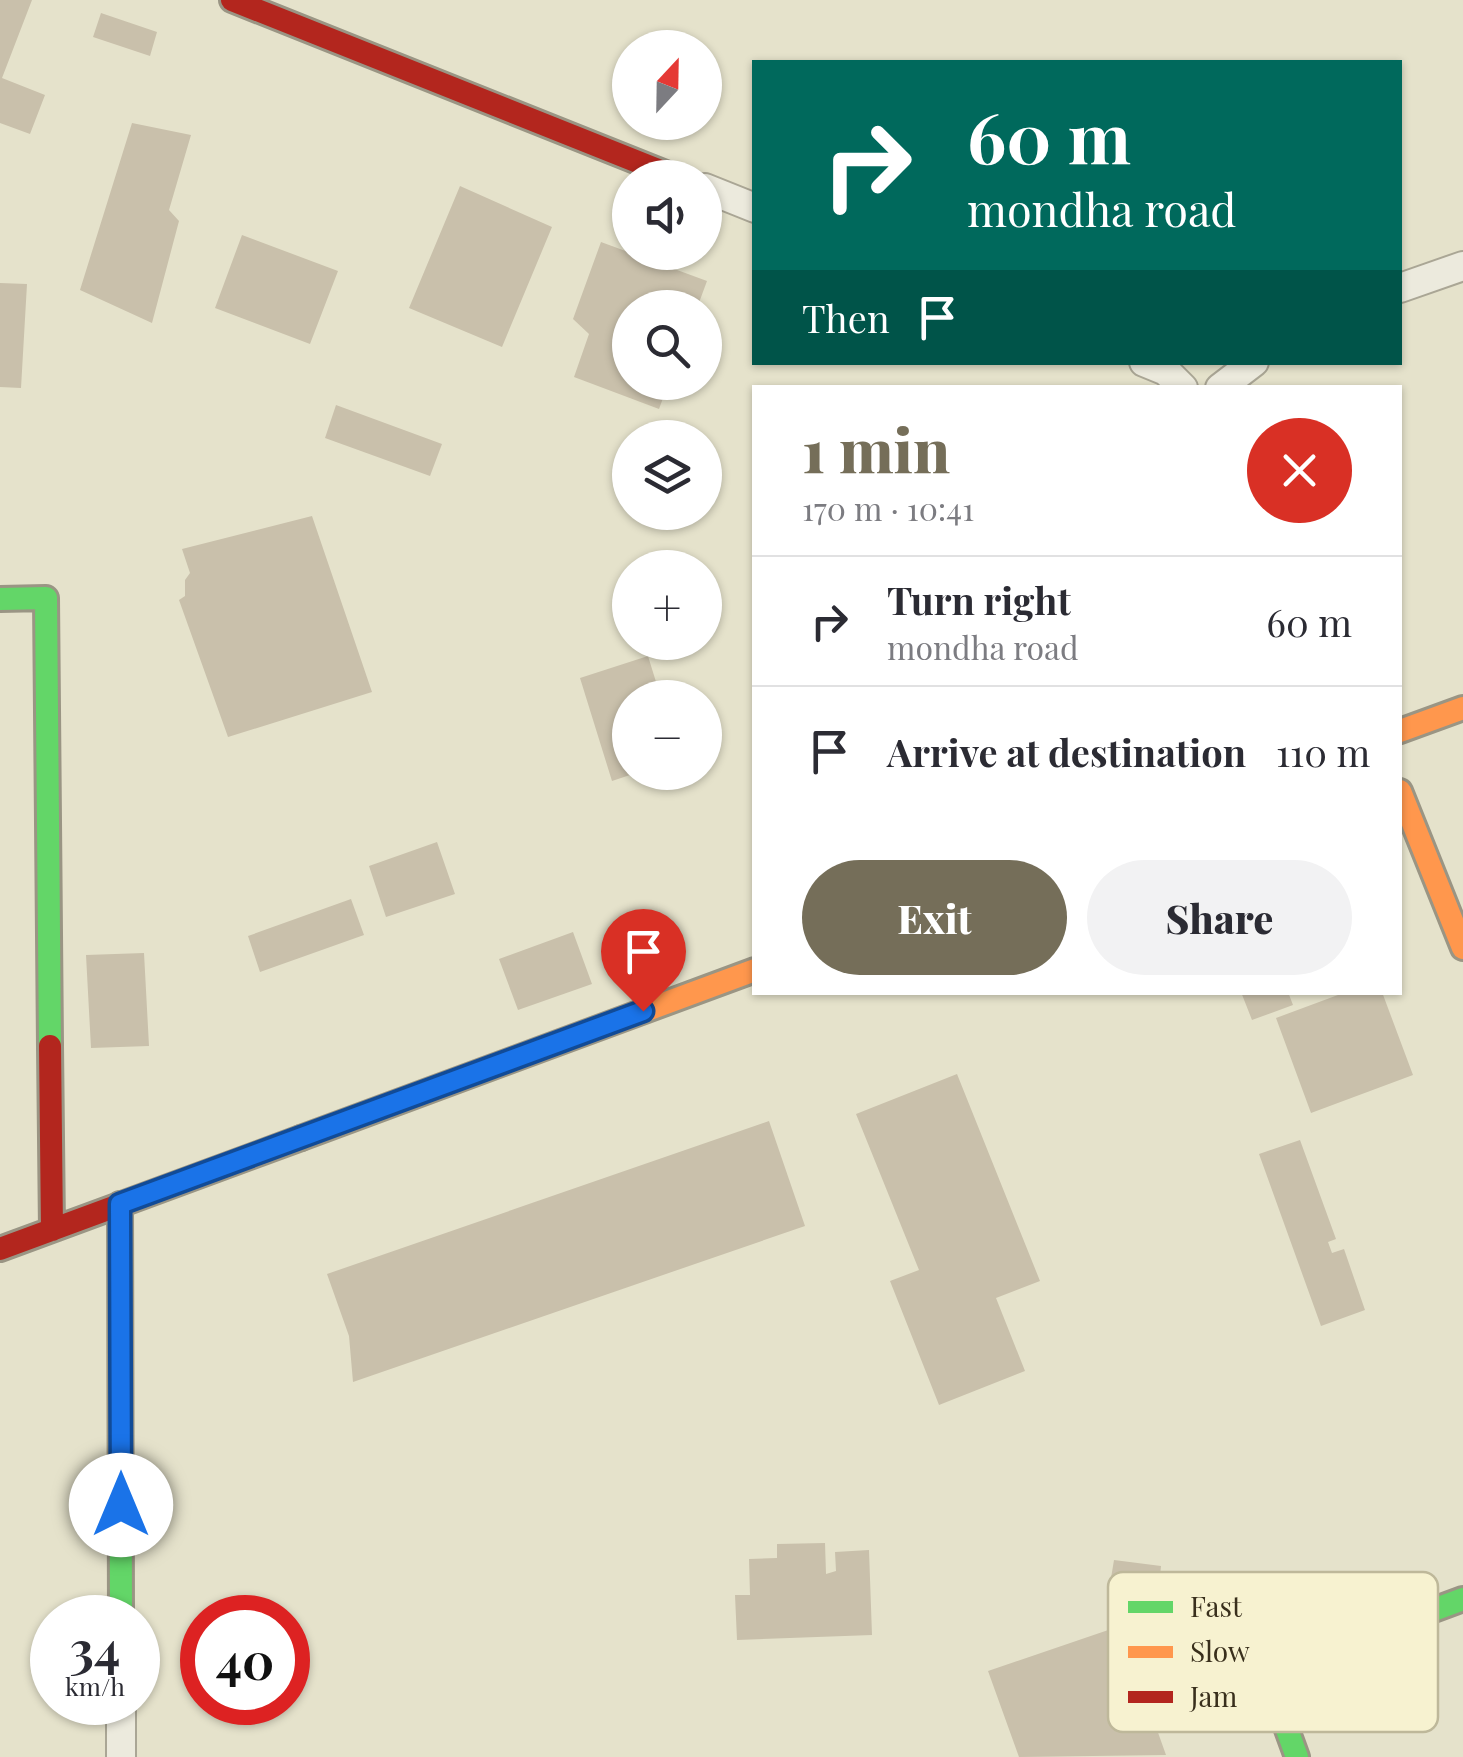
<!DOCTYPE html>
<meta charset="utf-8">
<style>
body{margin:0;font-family:"Playfair Display",serif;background:#f2f2f3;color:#2b2b33;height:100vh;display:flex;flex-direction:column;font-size:38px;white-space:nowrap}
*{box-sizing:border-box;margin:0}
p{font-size:32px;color:#7c7c81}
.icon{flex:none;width:55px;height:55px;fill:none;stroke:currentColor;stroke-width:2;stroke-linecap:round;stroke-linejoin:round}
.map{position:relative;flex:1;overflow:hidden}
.panel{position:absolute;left:752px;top:385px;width:650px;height:610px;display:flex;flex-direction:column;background:#fff;border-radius:0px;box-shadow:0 2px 8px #0004}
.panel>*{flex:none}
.guide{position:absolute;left:752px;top:60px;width:650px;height:305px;border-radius:0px;box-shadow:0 2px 8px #0004;background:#00695c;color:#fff;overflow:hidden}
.needle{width:65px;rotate:22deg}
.buttons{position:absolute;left:612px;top:30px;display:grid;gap:20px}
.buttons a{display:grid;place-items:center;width:110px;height:110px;border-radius:50%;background:#fff;box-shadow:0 2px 8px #0004;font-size:50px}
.speed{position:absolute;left:30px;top:1595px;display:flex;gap:20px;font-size:50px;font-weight:700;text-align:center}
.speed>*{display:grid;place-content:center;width:130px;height:130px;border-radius:50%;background:#fff;box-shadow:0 2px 8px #0004;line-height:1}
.speed small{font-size:25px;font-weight:400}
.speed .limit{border:15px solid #d22;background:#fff;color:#111}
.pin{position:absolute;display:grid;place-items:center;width:85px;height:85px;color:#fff;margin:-102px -42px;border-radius:50% 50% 50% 0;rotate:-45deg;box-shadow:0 0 10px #0007}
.pin .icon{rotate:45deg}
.me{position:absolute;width:110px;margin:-55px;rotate:0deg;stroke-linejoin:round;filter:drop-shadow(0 0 8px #0008)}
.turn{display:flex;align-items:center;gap:35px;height:210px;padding:0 50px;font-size:45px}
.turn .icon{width:130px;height:130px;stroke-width:2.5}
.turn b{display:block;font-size:70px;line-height:85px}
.then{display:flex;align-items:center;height:95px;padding:0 50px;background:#0003;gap:20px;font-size:38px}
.round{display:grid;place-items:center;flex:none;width:105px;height:105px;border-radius:52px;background:#f2f2f3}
.headline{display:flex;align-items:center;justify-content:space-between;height:170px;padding:0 50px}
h1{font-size:60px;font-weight:800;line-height:75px;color:#756e59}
.action{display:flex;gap:20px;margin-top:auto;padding:20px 50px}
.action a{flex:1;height:115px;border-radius:60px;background:#756e59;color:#fff;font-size:40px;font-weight:800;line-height:115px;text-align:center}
.action a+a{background:#f2f2f3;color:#2b2b33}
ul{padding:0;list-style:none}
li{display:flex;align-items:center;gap:30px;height:130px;padding:0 50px;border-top:2px solid #e1e1e2}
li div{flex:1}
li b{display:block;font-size:38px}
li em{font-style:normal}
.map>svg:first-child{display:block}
</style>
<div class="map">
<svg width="1463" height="1757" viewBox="0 0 1463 1757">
<rect width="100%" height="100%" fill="#e5e2cb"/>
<!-- building -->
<path fill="#c9c0ab" d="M0,0H32L2,78L45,95L30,134L0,123Z
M101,13L157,32L150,56L93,37Z
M132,123L191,135L169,210L179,221L152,323L80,290Z
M460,186L552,227L502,347L409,308Z
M242,235L338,271L310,344L215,308Z
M601,242L707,281L697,308H630V382H669L659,409L574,377L589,334L573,319Z
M0,283L27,284L21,388L0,387Z
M336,405L442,444L430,476L325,438Z
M312,516L372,692L228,737L179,600L185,596V580L190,573L182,549Z
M648,656L661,698H630V775L612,781L580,678Z
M437,842L455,894L386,917L369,866Z
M351,899L364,935L260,972L248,936Z
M573,932L592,984L518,1010L499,959Z
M144,953L149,1046L91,1048L86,955Z
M1241,992H1288L1293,1005L1252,1020Z
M1346,992H1382L1413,1075L1311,1113L1276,1018Z
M957,1074L1040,1281L996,1298L1025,1371L939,1405L890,1281L919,1270L856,1114Z
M769,1121L805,1226L353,1382L349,1336L327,1274Z
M1300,1140L1336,1239L1328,1242L1332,1253L1344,1249L1365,1310L1321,1326L1259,1154Z
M825,1543L826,1574L836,1571L835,1552L869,1550L872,1635L737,1640L735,1595H750L749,1559L777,1558V1544Z
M1114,1560L1161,1566L1158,1596L1109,1590Z
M1120,1626L1166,1755L1019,1757L988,1671Z"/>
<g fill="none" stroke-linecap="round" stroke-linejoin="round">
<defs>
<path id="street" d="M705,188L755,208
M1400,288L1463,266
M1144,362L1166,371L1183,388
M1220,388L1254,362
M121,1702V1757"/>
<path id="fast" d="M0,599L46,598L50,1046
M120,1204L121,1618
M1297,1757L1266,1672L1463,1599"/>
<path id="slow" d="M1400,731L1463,708
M1400,791L1463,948
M301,1138L755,970"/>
<path id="jam" d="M232,0L678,178
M50,1046L52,1230
M0,1249L301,1138"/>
</defs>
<!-- street casing -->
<use href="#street" stroke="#aaa695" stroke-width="32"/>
<!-- fast casing -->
<use href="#fast" stroke="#9a9584" stroke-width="28"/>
<!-- slow casing -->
<use href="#slow" stroke="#9a9584" stroke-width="28"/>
<!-- jam casing -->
<use href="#jam" stroke="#9a9584" stroke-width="28"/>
<!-- street -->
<use href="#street" stroke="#eceadd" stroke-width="28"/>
<!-- fast -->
<use href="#fast" stroke="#63d668" stroke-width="22"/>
<!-- slow -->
<use href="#slow" stroke="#ff974d" stroke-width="22"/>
<!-- jam -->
<use href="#jam" stroke="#b3261e" stroke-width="22"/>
</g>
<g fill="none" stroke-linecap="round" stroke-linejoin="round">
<defs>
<path id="route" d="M121,1505L120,1204L643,1011"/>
</defs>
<!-- route casing -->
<use href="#route" stroke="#114b97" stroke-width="25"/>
<!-- route -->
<use href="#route" stroke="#1a73e8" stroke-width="18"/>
</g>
<!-- legend -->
<rect x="1108" y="1572" width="330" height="160" rx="15" fill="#f7f2d0" stroke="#beb89a" stroke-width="2.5"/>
<rect x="1128" y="1601" width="45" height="12" fill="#63d668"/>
<rect x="1128" y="1646" width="45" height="12" fill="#ff974d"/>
<rect x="1128" y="1691" width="45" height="12" fill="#b3261e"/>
<g font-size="28" fill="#392f1c">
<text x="1190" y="1617">Fast</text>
<text x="1190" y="1662">Slow</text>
<text x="1190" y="1707">Jam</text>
</g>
</svg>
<div class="buttons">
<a><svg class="needle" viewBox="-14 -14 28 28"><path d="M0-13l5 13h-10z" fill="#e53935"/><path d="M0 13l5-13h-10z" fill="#7c7c81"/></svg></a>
<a><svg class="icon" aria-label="sound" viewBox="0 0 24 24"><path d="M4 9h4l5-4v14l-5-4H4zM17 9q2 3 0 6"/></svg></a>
<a><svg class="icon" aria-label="search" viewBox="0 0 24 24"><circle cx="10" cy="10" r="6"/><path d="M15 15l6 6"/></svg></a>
<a><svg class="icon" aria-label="layers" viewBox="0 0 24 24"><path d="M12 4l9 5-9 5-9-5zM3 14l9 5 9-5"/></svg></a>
<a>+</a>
<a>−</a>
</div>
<div class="speed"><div>34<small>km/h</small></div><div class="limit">40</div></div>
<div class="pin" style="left:643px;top:1011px;background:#d93025"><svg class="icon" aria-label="arrive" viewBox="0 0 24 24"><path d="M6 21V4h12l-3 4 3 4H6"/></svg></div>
<svg class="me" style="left:121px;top:1505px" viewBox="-20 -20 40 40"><circle r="19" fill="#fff"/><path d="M0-13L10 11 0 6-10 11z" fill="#1a73e8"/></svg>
<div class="guide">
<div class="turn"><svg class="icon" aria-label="right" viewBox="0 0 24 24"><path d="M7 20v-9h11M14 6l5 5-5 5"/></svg><div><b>60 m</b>mondha road</div></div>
<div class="then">Then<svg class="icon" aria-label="arrive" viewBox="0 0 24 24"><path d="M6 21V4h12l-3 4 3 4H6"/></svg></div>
</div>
<section class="panel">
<div class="headline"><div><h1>1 min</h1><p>170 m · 10:41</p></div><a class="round" style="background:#d93025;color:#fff"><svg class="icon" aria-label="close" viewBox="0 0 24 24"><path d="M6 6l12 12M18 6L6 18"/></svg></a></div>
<ul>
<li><svg class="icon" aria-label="right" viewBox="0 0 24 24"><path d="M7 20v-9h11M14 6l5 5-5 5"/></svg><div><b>Turn right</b><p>mondha road</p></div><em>60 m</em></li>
<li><svg class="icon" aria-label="arrive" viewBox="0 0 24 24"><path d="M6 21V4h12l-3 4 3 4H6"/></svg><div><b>Arrive at destination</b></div><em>110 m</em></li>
</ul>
<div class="action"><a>Exit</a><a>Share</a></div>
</section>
</div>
